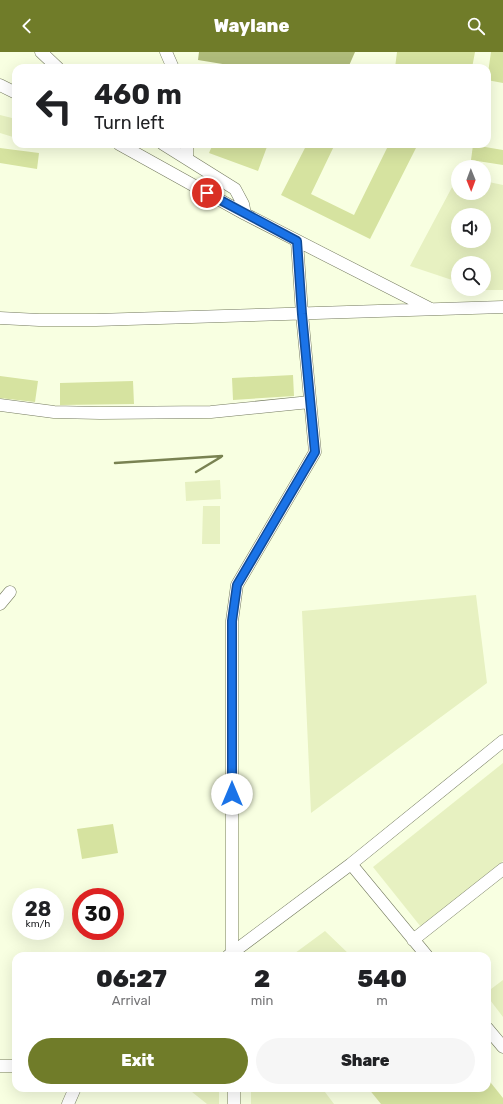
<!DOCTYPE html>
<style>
body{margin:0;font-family:Rubik,sans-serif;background:#f6f6f6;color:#202124;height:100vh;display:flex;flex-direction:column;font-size:15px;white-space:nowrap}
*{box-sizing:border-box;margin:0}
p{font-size:13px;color:#757577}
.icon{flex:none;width:22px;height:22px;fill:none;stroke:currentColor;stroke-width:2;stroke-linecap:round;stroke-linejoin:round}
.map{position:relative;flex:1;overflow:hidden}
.drawer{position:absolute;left:12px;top:900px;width:479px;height:140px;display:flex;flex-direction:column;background:#fff;border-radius:12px;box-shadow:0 4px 16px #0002}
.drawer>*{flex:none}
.top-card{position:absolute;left:12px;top:12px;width:479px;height:84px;border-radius:12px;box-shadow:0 4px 16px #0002;background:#fff;color:#202124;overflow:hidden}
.needle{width:26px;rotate:179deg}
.tools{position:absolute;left:451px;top:108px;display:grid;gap:8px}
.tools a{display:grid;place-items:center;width:40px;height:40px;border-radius:50%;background:#fff;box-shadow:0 4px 16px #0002;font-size:20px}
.speed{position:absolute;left:12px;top:836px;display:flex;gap:8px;font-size:20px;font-weight:700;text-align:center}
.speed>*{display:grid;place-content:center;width:52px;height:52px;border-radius:50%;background:#fff;box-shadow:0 4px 16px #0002;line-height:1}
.speed small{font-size:10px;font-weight:400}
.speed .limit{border:6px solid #d22;background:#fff;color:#111}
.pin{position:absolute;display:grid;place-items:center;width:34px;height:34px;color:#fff;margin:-17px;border:2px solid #fff;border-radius:50%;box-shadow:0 1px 4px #0007}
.me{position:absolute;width:44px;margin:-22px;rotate:0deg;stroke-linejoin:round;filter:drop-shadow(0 0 3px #0008)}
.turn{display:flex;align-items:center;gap:14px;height:84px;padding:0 16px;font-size:18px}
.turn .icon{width:52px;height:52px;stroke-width:2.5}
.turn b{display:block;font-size:28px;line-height:34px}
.eta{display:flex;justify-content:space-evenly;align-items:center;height:68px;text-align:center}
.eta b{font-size:24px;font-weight:800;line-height:28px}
.action{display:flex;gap:8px;margin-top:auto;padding:8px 16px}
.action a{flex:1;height:46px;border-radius:24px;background:#707c29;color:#fff;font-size:16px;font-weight:800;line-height:46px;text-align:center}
.action a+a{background:#f6f6f6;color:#202124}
header{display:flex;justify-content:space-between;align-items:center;height:52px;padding:0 16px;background:#707c29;color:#fff;font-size:18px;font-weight:800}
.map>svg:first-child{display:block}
</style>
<header><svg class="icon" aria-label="back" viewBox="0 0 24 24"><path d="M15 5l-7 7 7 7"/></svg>Waylane<svg class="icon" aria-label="search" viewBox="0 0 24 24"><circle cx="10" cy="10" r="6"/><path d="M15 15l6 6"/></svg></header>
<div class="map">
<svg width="503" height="1052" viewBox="0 0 503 1052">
<rect width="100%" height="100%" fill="#f8ffe1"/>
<!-- green -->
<path fill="#e7f1c1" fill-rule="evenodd" d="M0,63L16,67L13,85L0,81Z
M458,124V141H484V129L503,133V238H483L479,237H484V211H458V230L410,214ZM458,163H484V189H458Z
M220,428L221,447L186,449L185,430Z
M203,454H220V492H202Z
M476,543L487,631L311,761L302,559Z
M503,711V809L421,875L373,815Z
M325,879L351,904H291Z
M503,928V965L487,944V940Z
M187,1036H219V1052H207Z
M251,1036H322L334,1052H251Z"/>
<!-- forest -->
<path fill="#b0bc7b" d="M199,0H355L348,16H247L198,8Z"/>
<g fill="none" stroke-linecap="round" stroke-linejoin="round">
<!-- stream -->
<path stroke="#798252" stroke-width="2.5" d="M115,411L222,404
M196,420L221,405"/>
</g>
<!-- building -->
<path fill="#d6e3a0" d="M397,0H475L472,16H395Z
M491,0H503V31L487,28Z
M213,92H268L258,119L209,101Z
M307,92H335L311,142L354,163L389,92H418L370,187L281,143Z
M473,93L503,98V113L471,108Z
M0,96L39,101L37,117L0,111Z
M293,323L294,344L233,348L232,326Z
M0,324L38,329L35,350L0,346Z
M133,329L134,352L60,353V331Z
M113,772L118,801L82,807L77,777Z
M487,1026L503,1046V1052H381L368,1036H487Z"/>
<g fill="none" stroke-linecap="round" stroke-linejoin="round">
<defs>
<path id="minor" d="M41,0L58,16
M166,0L173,16
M0,33L16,41
M119,92L245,162L431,257
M163,92L235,137L243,152L245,162
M187,92V106
M0,266L39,268H96L503,255
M0,353L54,360L100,361L211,360L310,350
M0,552L10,540
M351,812L427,904
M413,888L503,817
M228,904L351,812L503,689
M232,904V569L237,533L315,400L302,262L297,189
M487,976L503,995
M0,1014H16
M234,1036V1052
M68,1052L75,1036"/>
</defs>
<!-- minor casing -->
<use href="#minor" stroke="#747a5f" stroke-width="13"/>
<!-- minor -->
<use href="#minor" stroke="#fff" stroke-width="12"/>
</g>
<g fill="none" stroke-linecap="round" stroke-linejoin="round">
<defs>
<path id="route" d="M207,141L297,189L302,262L315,400L237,533L232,569V742"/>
</defs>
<!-- route casing -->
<use href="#route" stroke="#114b97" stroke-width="10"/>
<!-- route -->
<use href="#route" stroke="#1a73e8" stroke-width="7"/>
</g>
</svg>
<div class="tools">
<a><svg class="needle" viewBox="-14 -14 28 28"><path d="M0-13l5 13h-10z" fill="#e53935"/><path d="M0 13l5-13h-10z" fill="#757577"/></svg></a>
<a><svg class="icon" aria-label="sound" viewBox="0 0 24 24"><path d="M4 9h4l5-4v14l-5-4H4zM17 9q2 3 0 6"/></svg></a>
<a><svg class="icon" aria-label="search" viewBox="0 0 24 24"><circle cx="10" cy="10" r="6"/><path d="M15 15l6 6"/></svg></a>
</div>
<div class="speed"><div>28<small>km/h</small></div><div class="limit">30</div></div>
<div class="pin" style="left:207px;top:141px;background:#d93025"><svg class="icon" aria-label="arrive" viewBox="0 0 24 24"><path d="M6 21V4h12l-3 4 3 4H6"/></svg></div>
<svg class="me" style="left:232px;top:742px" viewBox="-20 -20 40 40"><circle r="19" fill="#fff"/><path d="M0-13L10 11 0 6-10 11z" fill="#1a73e8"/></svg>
<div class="top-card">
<div class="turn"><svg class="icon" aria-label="left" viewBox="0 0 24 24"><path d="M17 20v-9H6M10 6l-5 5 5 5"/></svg><div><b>460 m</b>Turn left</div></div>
</div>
<section class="drawer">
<div class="eta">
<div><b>06:27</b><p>Arrival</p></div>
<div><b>2</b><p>min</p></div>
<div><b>540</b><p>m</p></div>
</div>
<div class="action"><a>Exit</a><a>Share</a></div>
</section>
</div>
